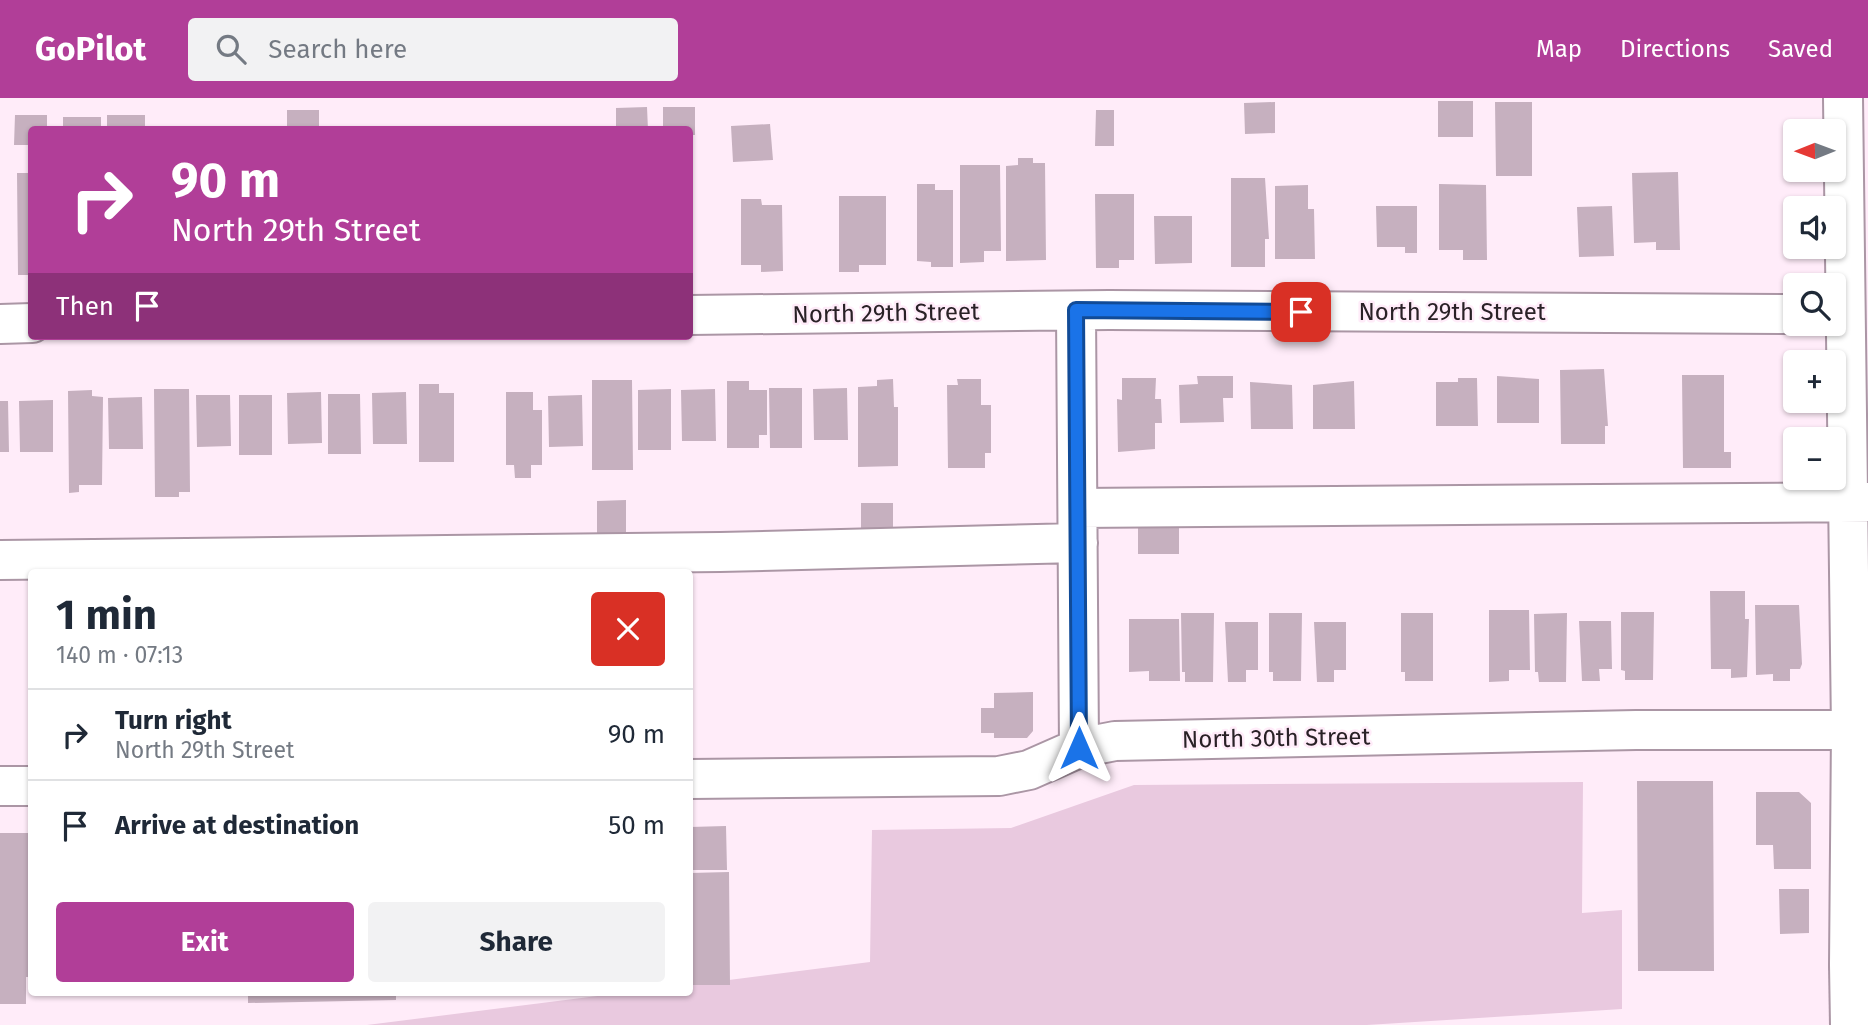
<!DOCTYPE html>
<meta charset="utf-8">
<style>
body{margin:0;font-family:"Fira Sans",sans-serif;background:#f2f2f3;color:#1f2937;height:100vh;display:flex;flex-direction:column;font-size:26px;white-space:nowrap}
*{box-sizing:border-box;margin:0}
p{font-size:23px;color:#747a83}
.icon{flex:none;width:38px;height:38px;fill:none;stroke:currentColor;stroke-width:2;stroke-linecap:round;stroke-linejoin:round}
.map{position:relative;flex:1;overflow:hidden}
.side{position:absolute;left:28px;top:471px;width:665px;height:427px;display:flex;flex-direction:column;background:#fff;border-radius:7px;box-shadow:0 2px 5px #0004}
.side>*{flex:none}
.top-card{position:absolute;left:28px;top:28px;width:665px;height:214px;border-radius:7px;box-shadow:0 2px 5px #0004;background:#b13e98;color:#fff;overflow:hidden}
.needle{width:46px;rotate:269deg}
.fabs{position:absolute;left:1783px;top:21px;display:grid;gap:14px}
.fabs a{display:grid;place-items:center;width:63px;height:63px;border-radius:7px;background:#fff;box-shadow:0 2px 5px #0004;font-size:35px}
.pin{position:absolute;display:grid;place-items:center;width:60px;height:60px;color:#fff;margin:-30px;border-radius:14px;box-shadow:0 4px 10px #0006}
.me{position:absolute;width:77px;margin:-38px;rotate:0deg;stroke-linejoin:round;filter:drop-shadow(0 0 5px #0008)}
.turn{display:flex;align-items:center;gap:24px;height:147px;padding:0 28px;font-size:32px}
.turn .icon{width:91px;height:91px;stroke-width:2.5}
.turn b{display:block;font-size:49px;line-height:60px}
.then{display:flex;align-items:center;height:66px;padding:0 28px;background:#0003;gap:14px;font-size:26px}
.round{display:grid;place-items:center;flex:none;width:74px;height:74px;border-radius:7px;background:#f2f2f3}
.head{display:flex;align-items:center;justify-content:space-between;height:119px;padding:0 28px}
h1{font-size:42px;font-weight:700;line-height:52px}
.button{display:flex;gap:14px;margin-top:auto;padding:14px 28px}
.button a{flex:1;height:80px;border-radius:7px;background:#b13e98;color:#fff;font-size:28px;font-weight:700;line-height:80px;text-align:center}
.button a+a{background:#f2f2f3;color:#1f2937}
ul{padding:0;list-style:none}
li{display:flex;align-items:center;gap:21px;height:91px;padding:0 28px;border-top:2px solid #e0e1e3}
li div{flex:1}
li b{display:block;font-size:26px}
li em{font-style:normal}
header{display:flex;align-items:center;gap:42px;box-sizing:border-box;height:98px;padding:0 35px;background:#b13e98;color:#fff}
header strong{font-size:33px}
nav{display:flex;gap:38px;margin-inline-start:auto;font-size:24px}
.search{width:490px;height:63px;background:#f2f2f3;display:flex;align-items:center;gap:18px;box-sizing:border-box;padding:0 24px;border-radius:7px;color:#747a83;font-size:26px}
.map>svg:first-child{display:block}
</style>
<header>
<strong>GoPilot</strong>
<div class="search"><svg class="icon" aria-label="search" viewBox="0 0 24 24"><circle cx="10" cy="10" r="6"/><path d="M15 15l6 6"/></svg>Search here</div>
<nav><a>Map</a><a>Directions</a><a>Saved</a></nav>
</header>
<div class="map">
<svg width="1868" height="927" viewBox="0 0 1868 927">
<rect width="100%" height="100%" fill="#ffecf9"/>
<!-- green -->
<path fill="#e9c9df" d="M1583,684L1582,815L1622,812V911L1367,927H367L629,894H690V887L870,864L872,732L1011,730L1134,687Z"/>
<!-- building -->
<path fill="#c6b0bf" d="M1438,3H1473V39H1438Z
M1275,4V35L1245,36L1244,5Z
M1495,4H1532V78H1496Z
M647,9L648,32H616V10Z
M663,9H695V37H690V32H663Z
M287,12H319V32H287Z
M1096,12H1114V48H1095Z
M15,17H47V32H32V47H14Z
M107,17H145V32H107Z
M63,19H101V32H63Z
M770,26L773,62L733,64L731,28Z
M1018,60H1033V65H1045L1046,162L1006,163V68L1018,67Z
M960,67H1000L1001,153H984V164L960,165Z
M1678,74L1680,152H1656V144L1634,145L1632,75Z
M17,75H32V177H18Z
M1231,80H1265L1269,141H1265V169H1231Z
M690,84H693V165H690Z
M917,86H935V92H953V169H931V164L917,163Z
M1439,86L1486,87L1487,162H1463V152H1439Z
M1308,87V111H1314L1315,161H1275V88Z
M1095,96H1134V162H1119V170H1096Z
M839,98H886V167H859V174H839Z
M741,101H761L762,107H782L783,173L761,174V167H741Z
M1376,108H1417V155H1405V149H1377Z
M1612,108L1614,158L1579,159L1577,109Z
M1154,118H1192V165L1155,166Z
M1604,271L1608,328H1605V346H1561L1560,272Z
M1682,277H1724V354H1731V370H1683Z
M1197,278H1233V300H1223L1224,324L1180,325L1179,287L1198,286Z
M1497,278L1539,281V325H1497Z
M1122,280H1156L1155,301H1161L1162,325H1155V351L1118,354L1117,301L1122,302Z
M1458,280H1477L1478,328H1436V284H1458Z
M893,281L894,309H898V368L858,369V289L877,288V282Z
M957,281H981V307H991V355H985V370H948L947,287H958Z
M592,282H632L633,372H592Z
M727,283H749V292H767V337H759V350H727Z
M1354,283L1355,331H1313V287Z
M1250,284L1292,287L1293,331H1251Z
M419,286H439V295H454V364H419Z
M769,290H802V350H770Z
M847,290L848,342H814L813,291Z
M154,291H189L190,394H179V399H155Z
M671,291V352H638V292Z
M715,291L716,343H682L681,292Z
M92,292V298L103,299L102,387H79V394L69,395L68,293Z
M321,294L322,345L288,346L287,295Z
M406,294L407,346H373L372,295Z
M506,294H533V312H542V367H531V380H515L514,367H506Z
M328,296H360L361,356H328Z
M196,297H230L231,348L197,349Z
M239,297H272V357H239Z
M582,297L583,348L549,349L548,298Z
M142,299L143,351H109L108,300Z
M53,302V354H20L19,303Z
M0,303H8L9,354H0Z
M626,402V436H597V403Z
M861,405H893V437H861Z
M1138,420H1179V456H1138Z
M1710,493H1745V521H1749L1747,579L1731,580V571H1711Z
M1755,507H1799L1802,566L1800,571H1790V583H1773V576L1756,577Z
M1489,512H1529L1530,572H1509V583L1489,584Z
M1621,514H1654L1653,582H1625V573L1621,572Z
M1181,515H1214L1213,584H1185V574H1182Z
M1269,515H1302L1301,583H1273V574H1269Z
M1401,515H1433V583H1405V574H1401Z
M1567,515L1566,584H1539L1538,574H1535L1534,516Z
M1129,521H1179L1180,583H1149V573L1129,574Z
M1579,523H1611L1612,571H1599L1600,583H1582Z
M1225,524H1258V572H1246V584H1228Z
M1314,524H1346V572H1334V584H1317Z
M1033,594V633L1027,640H994V635H981V610H994V595Z
M1637,683H1713L1714,873H1638Z
M1756,694H1799L1811,705V771H1774L1773,747H1756Z
M726,728L727,772H690V729Z
M0,735H32V879H26V906H0Z
M729,774L730,887H690V775Z
M1779,791H1809V835L1780,836Z
M248,894H396V902L248,905Z"/>
<g fill="none" stroke-linecap="round" stroke-linejoin="round">
<defs>
<path id="minor" d="M1843,0L1851,632L1849,867
M1076,213L1079,650
M690,217L1109,212L1796,216
M0,226L32,225
M1078,410L1868,404
M0,462L720,454L1078,445
M690,681L999,678L1029,672L1079,650L1115,643L1636,632H1868
M0,688H32"/>
</defs>
<!-- minor casing -->
<use href="#minor" stroke="#ab96a5" stroke-width="42"/>
<!-- minor -->
<use href="#minor" stroke="#fff" stroke-width="38"/>
<!-- rail -->
<path stroke="#746970" stroke-width="5" stroke-dasharray="3.5 7" stroke-linecap="butt" d="M1844,927L1868,925"/>
<defs>
<path id="minor-bridge" d="M1849,867L1850,927"/>
</defs>
<!-- minor-bridge casing -->
<use href="#minor-bridge" stroke="#ab96a5" stroke-width="42" stroke-linecap="butt"/>
<!-- minor-bridge -->
<use href="#minor-bridge" stroke="#fff" stroke-width="38"/>
</g>
<g fill="none" stroke-linecap="round" stroke-linejoin="round">
<defs>
<path id="route" d="M1079,650L1076,212L1301,214"/>
</defs>
<!-- route casing -->
<use href="#route" stroke="#114b97" stroke-width="18"/>
<!-- route -->
<use href="#route" stroke="#1a73e8" stroke-width="12"/>
</g>
<g text-anchor="middle" dominant-baseline="central" stroke-width="5" stroke-linejoin="round" paint-order="stroke">
<!-- street labels -->
<g font-size="24" fill="#292126" stroke="#ffecf9">
<text x="1452" y="214">North 29th Street</text>
<text transform="translate(886 215) rotate(-1)">North 29th Street</text>
<text transform="translate(1276 640) rotate(-1)">North 30th Street</text>
</g>
</g>
</svg>
<div class="fabs">
<a><svg class="needle" viewBox="-14 -14 28 28"><path d="M0-13l5 13h-10z" fill="#e53935"/><path d="M0 13l5-13h-10z" fill="#747a83"/></svg></a>
<a><svg class="icon" aria-label="sound" viewBox="0 0 24 24"><path d="M4 9h4l5-4v14l-5-4H4zM17 9q2 3 0 6"/></svg></a>
<a><svg class="icon" aria-label="search" viewBox="0 0 24 24"><circle cx="10" cy="10" r="6"/><path d="M15 15l6 6"/></svg></a>
<a>+</a>
<a>−</a>
</div>
<div class="pin" style="left:1301px;top:214px;background:#d93025"><svg class="icon" aria-label="arrive" viewBox="0 0 24 24"><path d="M6 21V4h12l-3 4 3 4H6"/></svg></div>
<svg class="me" style="left:1079px;top:650px" viewBox="-20 -20 40 40"><path d="M0-17L14 15 0 8-14 15z" fill="#1a73e8" stroke="#fff" stroke-width="4"/></svg>
<div class="top-card">
<div class="turn"><svg class="icon" aria-label="right" viewBox="0 0 24 24"><path d="M7 20v-9h11M14 6l5 5-5 5"/></svg><div><b>90 m</b>North 29th Street</div></div>
<div class="then">Then<svg class="icon" aria-label="arrive" viewBox="0 0 24 24"><path d="M6 21V4h12l-3 4 3 4H6"/></svg></div>
</div>
<section class="side">
<div class="head"><div><h1>1 min</h1><p>140 m · 07:13</p></div><a class="round" style="background:#d93025;color:#fff"><svg class="icon" aria-label="close" viewBox="0 0 24 24"><path d="M6 6l12 12M18 6L6 18"/></svg></a></div>
<ul>
<li><svg class="icon" aria-label="right" viewBox="0 0 24 24"><path d="M7 20v-9h11M14 6l5 5-5 5"/></svg><div><b>Turn right</b><p>North 29th Street</p></div><em>90 m</em></li>
<li><svg class="icon" aria-label="arrive" viewBox="0 0 24 24"><path d="M6 21V4h12l-3 4 3 4H6"/></svg><div><b>Arrive at destination</b></div><em>50 m</em></li>
</ul>
<div class="button"><a>Exit</a><a>Share</a></div>
</section>
</div>
